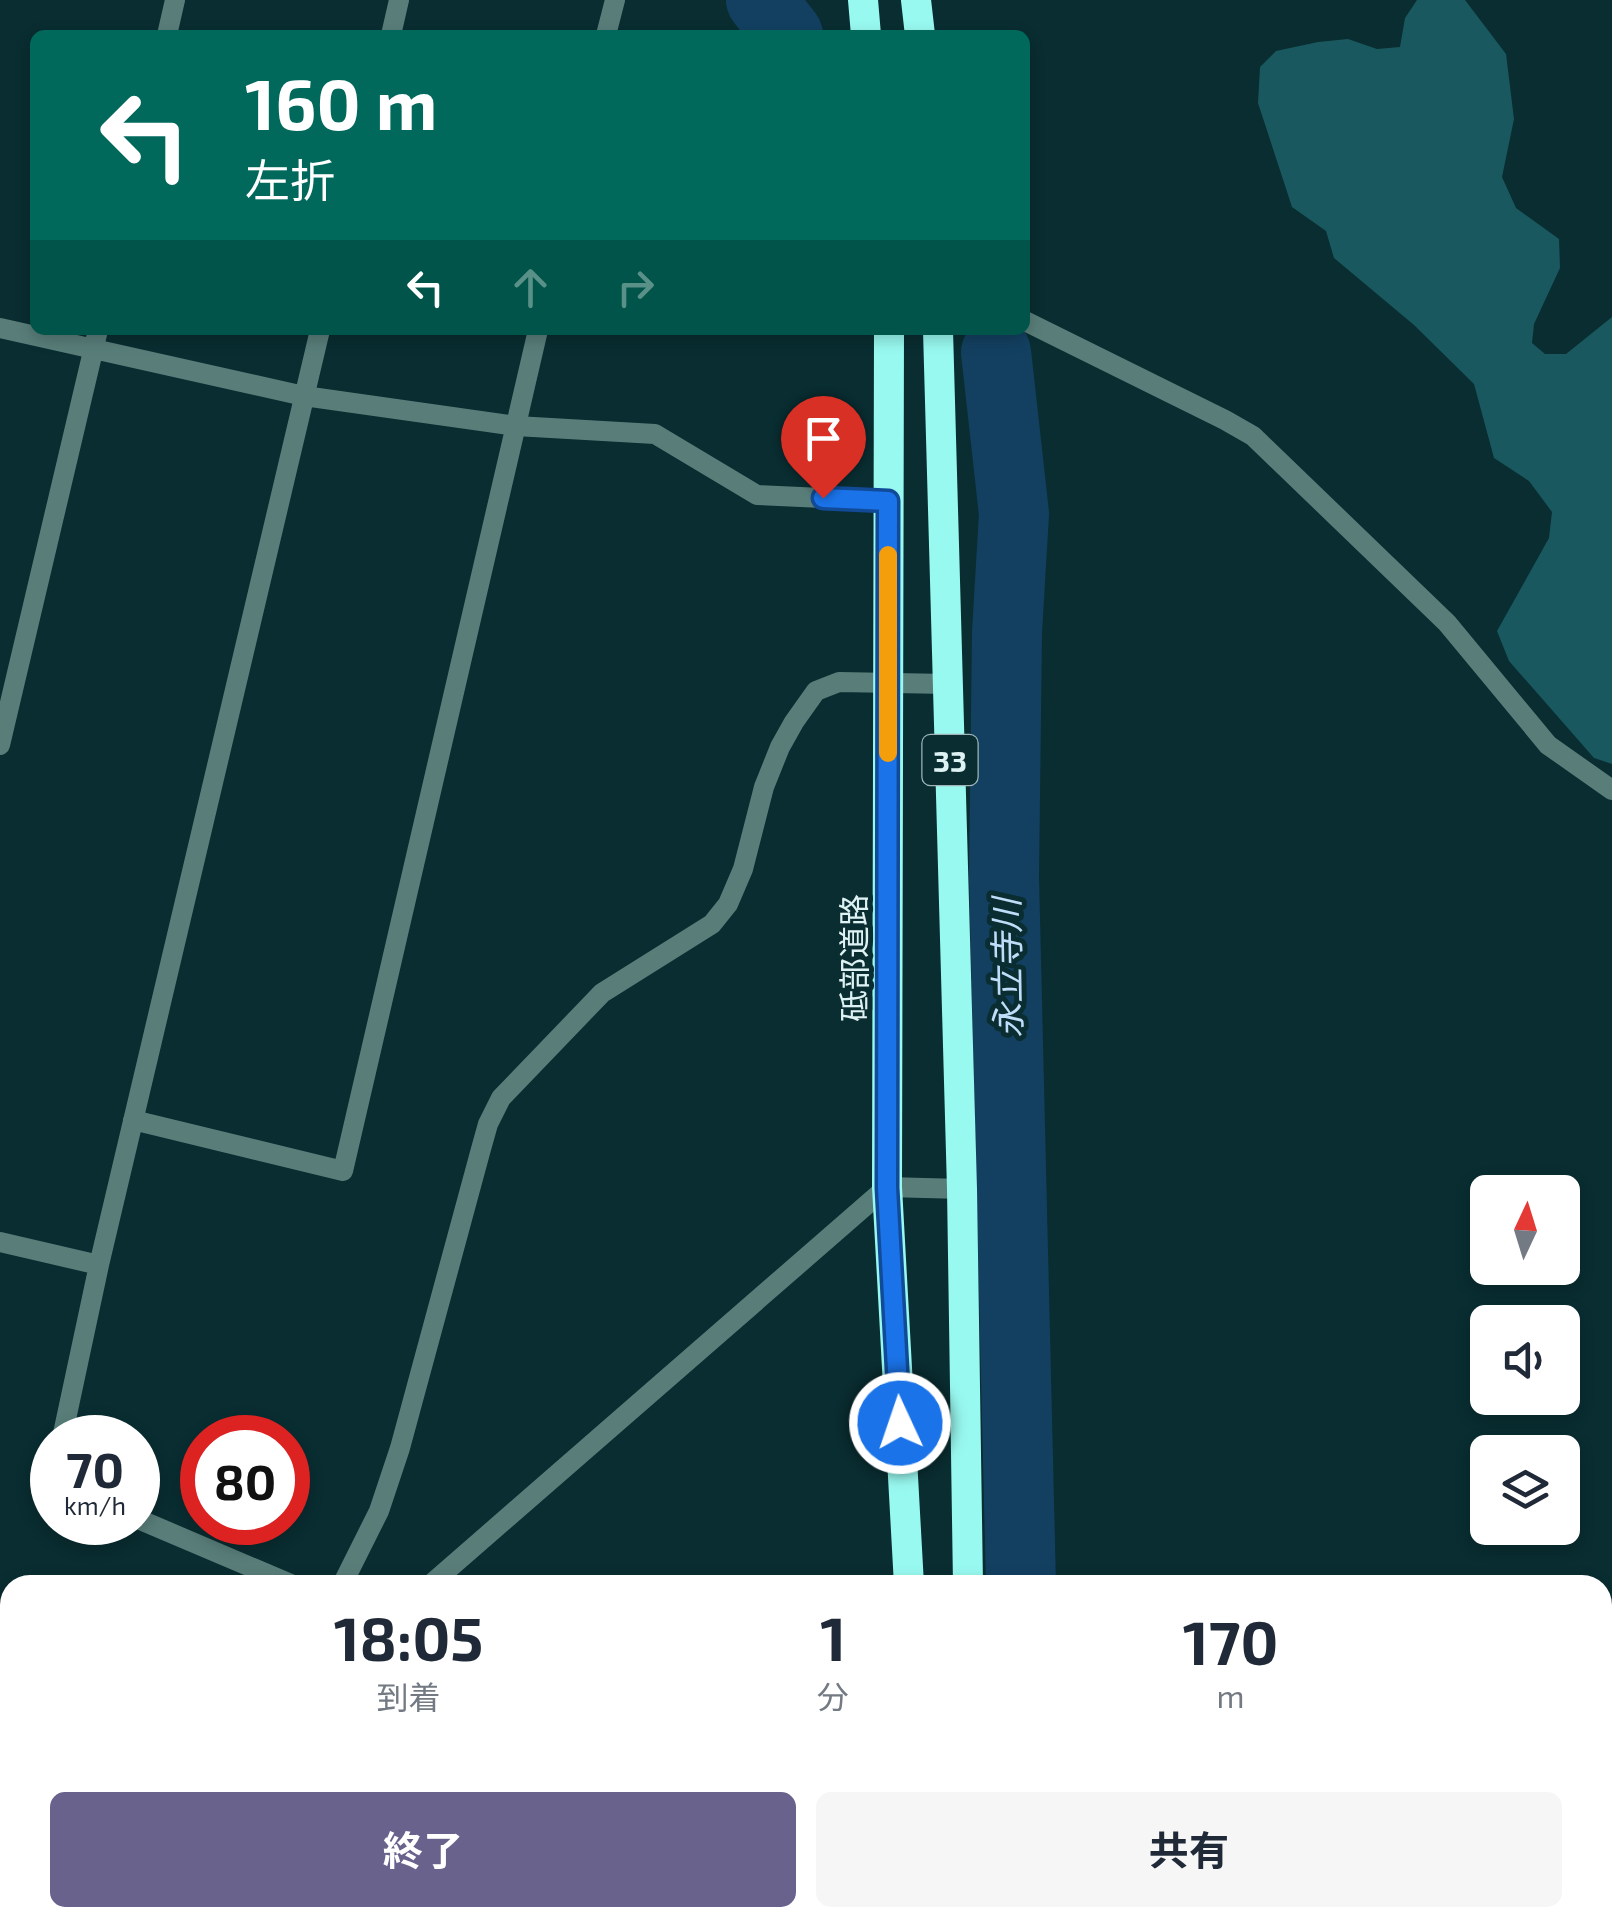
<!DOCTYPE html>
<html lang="ja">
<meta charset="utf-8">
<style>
body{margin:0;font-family:"Exo 2","Noto Sans JP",sans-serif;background:#f6f6f7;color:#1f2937;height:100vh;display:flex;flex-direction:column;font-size:38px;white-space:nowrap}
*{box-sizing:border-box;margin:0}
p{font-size:32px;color:#747a83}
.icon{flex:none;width:55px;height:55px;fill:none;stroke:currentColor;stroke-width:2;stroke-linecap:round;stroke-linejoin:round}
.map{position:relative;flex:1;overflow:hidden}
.details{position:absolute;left:0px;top:1575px;width:1612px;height:352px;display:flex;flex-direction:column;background:#fff;border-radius:30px 30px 0 0;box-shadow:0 5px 15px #0003}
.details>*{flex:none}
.banner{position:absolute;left:30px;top:30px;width:1000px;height:305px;border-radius:15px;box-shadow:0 5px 15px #0003;background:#00695c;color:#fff;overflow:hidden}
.needle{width:65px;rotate:4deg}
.buttons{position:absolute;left:1470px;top:1175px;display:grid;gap:20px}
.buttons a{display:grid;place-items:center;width:110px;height:110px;border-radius:15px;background:#fff;box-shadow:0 5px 15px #0003;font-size:50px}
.speed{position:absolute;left:30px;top:1415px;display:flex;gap:20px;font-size:50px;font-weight:700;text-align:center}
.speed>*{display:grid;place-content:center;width:130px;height:130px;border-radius:50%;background:#fff;box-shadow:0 5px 15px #0003;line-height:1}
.speed small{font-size:25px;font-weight:400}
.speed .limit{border:15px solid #d22;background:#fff;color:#111}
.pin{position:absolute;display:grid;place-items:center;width:85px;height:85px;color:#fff;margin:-102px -42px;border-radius:50% 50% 50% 0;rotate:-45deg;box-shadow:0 0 10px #0007}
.pin .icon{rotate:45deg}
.me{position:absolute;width:110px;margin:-55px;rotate:357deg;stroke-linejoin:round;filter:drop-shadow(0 0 8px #0008)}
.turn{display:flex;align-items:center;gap:35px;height:210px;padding:0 50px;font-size:45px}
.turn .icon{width:130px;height:130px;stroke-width:2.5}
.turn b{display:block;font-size:70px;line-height:85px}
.lanes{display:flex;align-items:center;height:95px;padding:0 50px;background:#0003;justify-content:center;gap:50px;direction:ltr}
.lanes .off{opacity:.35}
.eta{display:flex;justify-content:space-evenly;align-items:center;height:170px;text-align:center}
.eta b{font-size:60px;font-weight:700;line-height:70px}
.primary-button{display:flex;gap:20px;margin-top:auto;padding:20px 50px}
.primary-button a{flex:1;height:115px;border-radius:15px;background:#68628c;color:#fff;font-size:40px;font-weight:700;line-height:115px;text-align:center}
.primary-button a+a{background:#f6f6f7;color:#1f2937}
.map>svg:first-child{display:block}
</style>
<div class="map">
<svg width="1612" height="1926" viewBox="0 0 1612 1926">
<rect width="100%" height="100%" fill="#092d31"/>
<!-- green -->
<path fill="#1a585f" d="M1417,0H1465L1506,54L1514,119L1502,177L1516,208L1559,239L1560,268L1534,324L1532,343L1545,354H1566L1612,317V764L1594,758L1509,661L1497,631L1549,538L1552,512L1529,481L1494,458L1474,384L1414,325L1334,258L1326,231L1292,207L1258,103L1260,67L1276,51L1318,42L1348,39L1377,49L1400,47L1405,18Z"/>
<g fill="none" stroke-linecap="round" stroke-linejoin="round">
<!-- river -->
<path stroke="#134061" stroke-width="70" d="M761,0L788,35
M996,352L1014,514L1007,632L1004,877L1021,1585
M1058,1918L1059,1926"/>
</g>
<!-- building -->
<path fill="#103e4e" stroke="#648390" stroke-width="2.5" d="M376,1918H612L611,1926H375Z"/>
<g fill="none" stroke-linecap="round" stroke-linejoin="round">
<!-- street -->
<path stroke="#597e7a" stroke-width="20" d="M167,35L175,0
M391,35L399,0
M606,35L615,0
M1025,321L1225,420L1253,436L1447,623L1548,745L1612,790
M0,328L304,396L516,426L655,434L757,495L889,501
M0,745L98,330
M133,1120L343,1171L538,330
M0,1242L99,1265
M62,1438L99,1265L320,330
M138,1519L293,1585
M342,1585L379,1511L400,1448L481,1149L488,1124L501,1098L602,993L712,924L728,904L743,869L764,787L780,747L794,722L816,691L839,682L948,684
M430,1585L887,1187L962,1189
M46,1926L56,1918"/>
<!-- secondary -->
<path stroke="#73afaa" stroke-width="20" d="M1581,1926L1596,1922L1612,1912"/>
<!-- highway -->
<path stroke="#98f9f0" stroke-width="30" d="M863,0L866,35
M916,0L920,35
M889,330L887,1187L909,1585
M938,330L962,1189L968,1585
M914,1918V1926
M973,1918V1926"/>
</g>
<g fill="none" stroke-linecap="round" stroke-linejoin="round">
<defs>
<path id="route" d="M823,498L888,501L887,1188L900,1423"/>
</defs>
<!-- route casing -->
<use href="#route" stroke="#114b97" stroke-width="25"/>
<!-- route -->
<use href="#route" stroke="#1a73e8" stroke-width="18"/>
<!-- slow -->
<path stroke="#f59e0b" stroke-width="18" d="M888,753V555"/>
</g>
<g text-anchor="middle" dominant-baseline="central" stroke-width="10" stroke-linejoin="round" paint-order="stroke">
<!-- shield labels -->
<rect fill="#092d31" stroke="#9eb6b9" stroke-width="2.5" x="922.5" y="735" width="55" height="50" rx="8"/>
<g font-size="30" font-weight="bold" fill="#def1f3">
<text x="950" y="760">33</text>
</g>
<!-- street labels -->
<g font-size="32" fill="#def1f3" stroke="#092d31">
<text transform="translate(853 958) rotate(-90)">砥部道路</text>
</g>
<!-- water labels -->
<g font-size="35" font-style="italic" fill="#bfddf8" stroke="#092d31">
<text transform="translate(1006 968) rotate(-91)">永立寺川</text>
</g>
</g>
</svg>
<div class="buttons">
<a><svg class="needle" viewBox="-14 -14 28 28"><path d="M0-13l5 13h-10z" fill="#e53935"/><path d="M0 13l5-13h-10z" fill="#747a83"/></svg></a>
<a><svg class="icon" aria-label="sound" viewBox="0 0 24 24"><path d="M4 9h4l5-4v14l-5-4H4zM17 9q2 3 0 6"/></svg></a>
<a><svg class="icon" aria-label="layers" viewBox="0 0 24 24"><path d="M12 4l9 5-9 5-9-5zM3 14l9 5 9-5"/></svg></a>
</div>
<div class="speed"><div>70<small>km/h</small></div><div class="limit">80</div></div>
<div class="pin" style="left:823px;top:498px;background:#d93025"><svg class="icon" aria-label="arrive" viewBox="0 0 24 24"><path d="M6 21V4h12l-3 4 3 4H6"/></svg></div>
<svg class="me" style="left:900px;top:1423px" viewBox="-20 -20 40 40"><circle r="17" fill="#1a73e8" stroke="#fff" stroke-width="3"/><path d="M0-11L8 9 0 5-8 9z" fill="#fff"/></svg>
<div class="banner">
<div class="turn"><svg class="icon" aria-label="left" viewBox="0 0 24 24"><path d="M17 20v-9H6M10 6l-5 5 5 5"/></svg><div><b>160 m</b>左折</div></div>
<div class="lanes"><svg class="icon" aria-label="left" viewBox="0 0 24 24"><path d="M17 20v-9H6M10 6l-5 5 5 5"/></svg><svg class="icon off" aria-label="ahead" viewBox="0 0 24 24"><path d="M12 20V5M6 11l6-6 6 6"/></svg><svg class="icon off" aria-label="right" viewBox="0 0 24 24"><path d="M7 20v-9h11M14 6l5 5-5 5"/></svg></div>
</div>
<section class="details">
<div class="eta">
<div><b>18:05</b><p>到着</p></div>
<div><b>1</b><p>分</p></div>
<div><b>170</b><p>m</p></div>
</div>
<div class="primary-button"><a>終了</a><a>共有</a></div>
</section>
</div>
